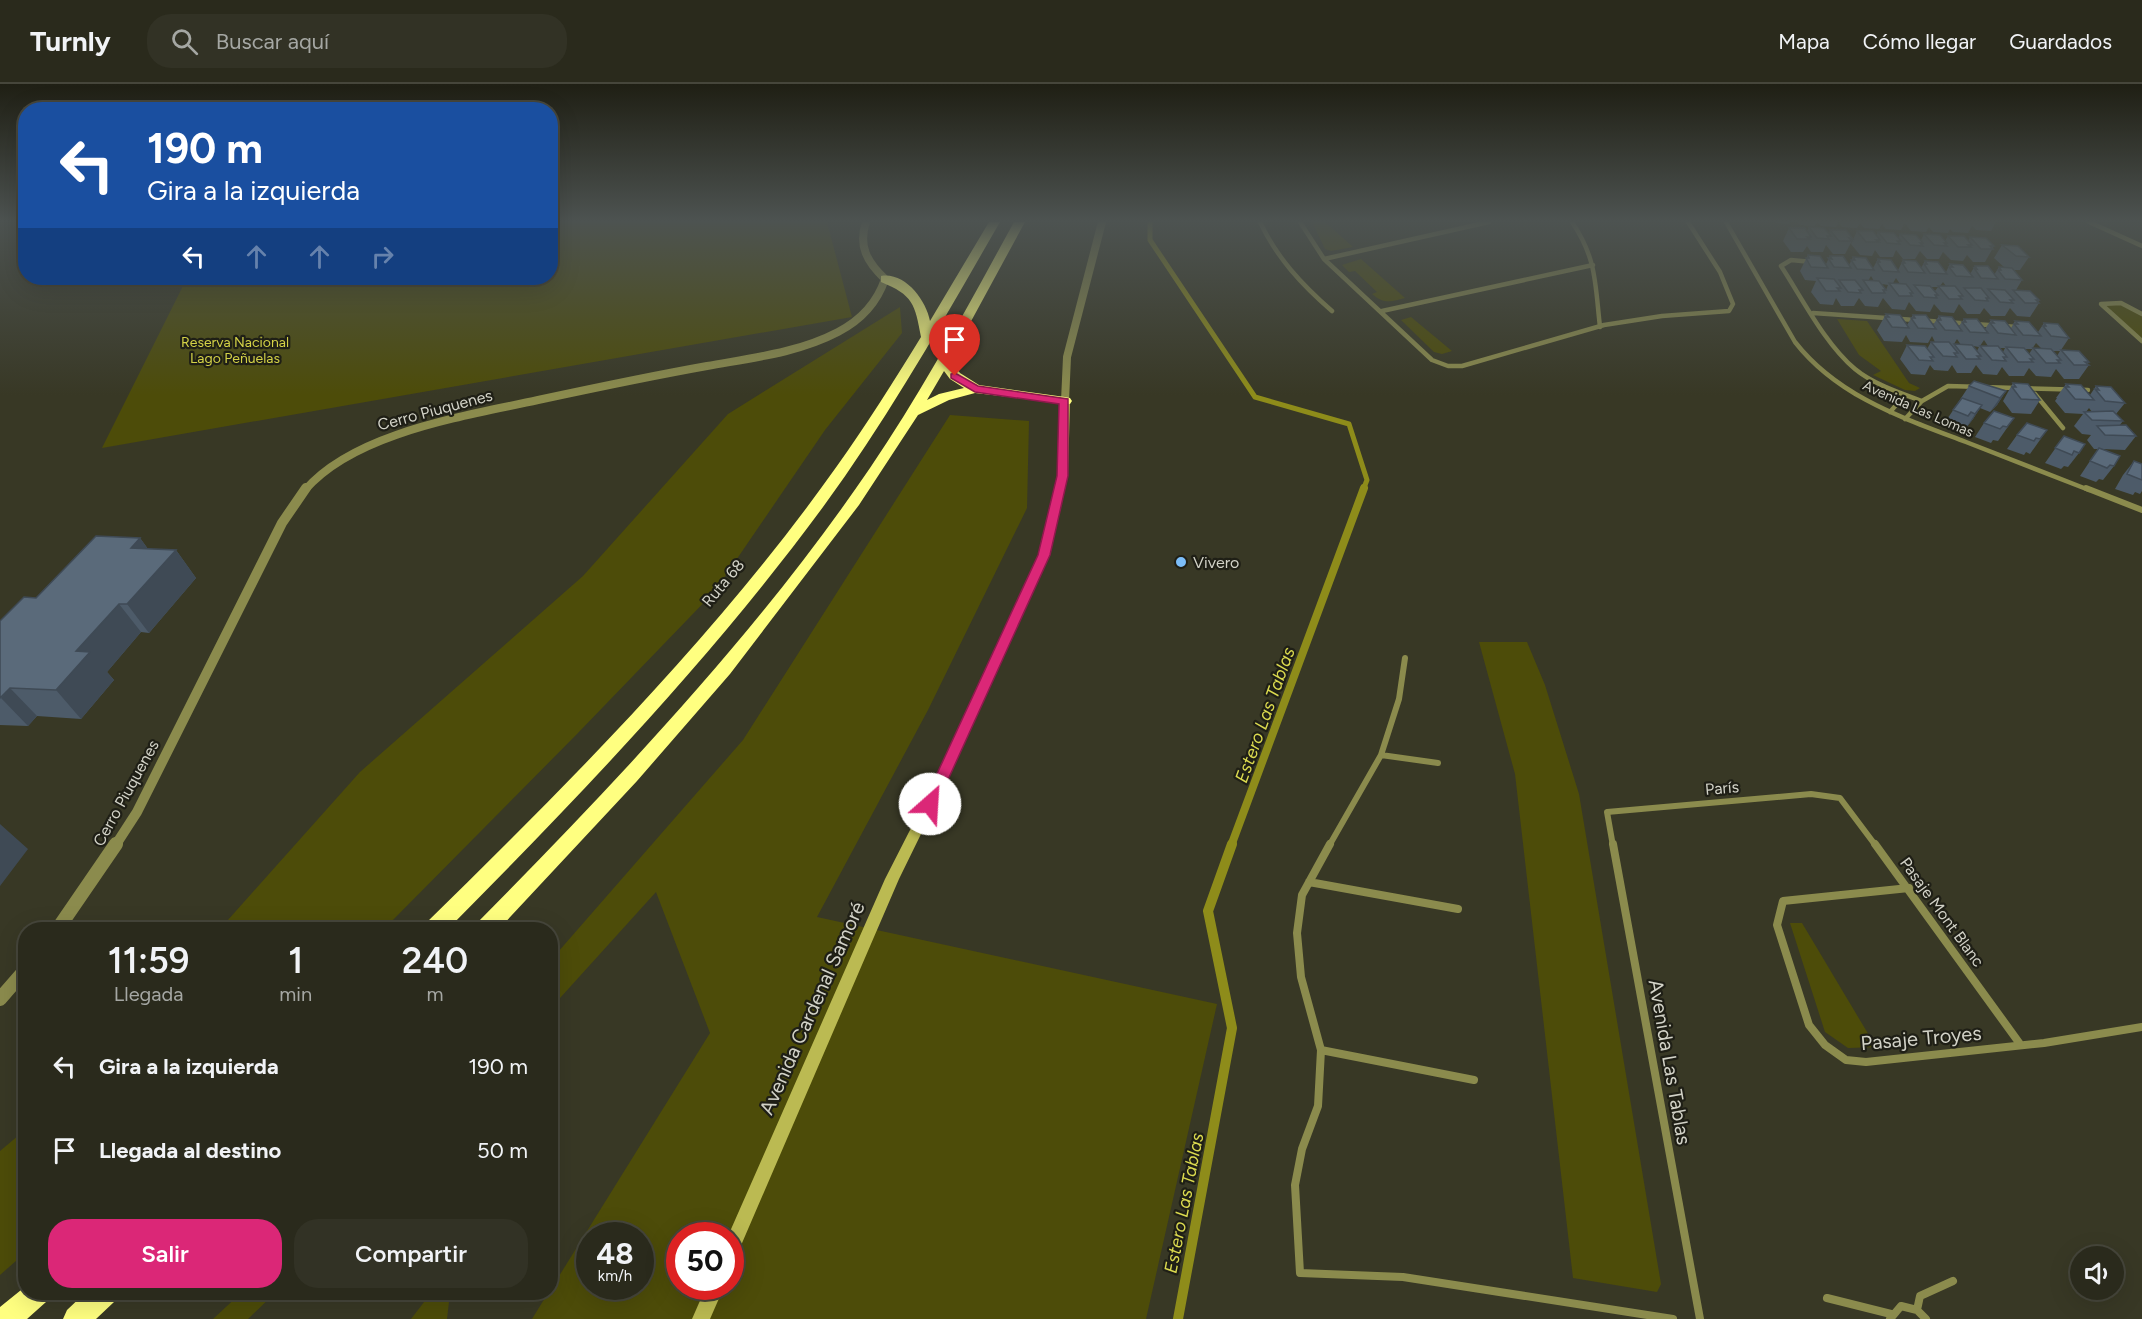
<!DOCTYPE html>
<html lang="es">
<meta charset="utf-8">
<style>
body{margin:0;font-family:Figtree,sans-serif;background:#323225;color:#f1f3f6;height:100vh;display:flex;flex-direction:column;font-size:22px;white-space:nowrap}
*{box-sizing:border-box;margin:0}
p{font-size:20px;color:#a5a7a3}
.icon{flex:none;width:33px;height:33px;fill:none;stroke:currentColor;stroke-width:2;stroke-linecap:round;stroke-linejoin:round}
.map{position:relative;flex:1;overflow:hidden}
.side{position:absolute;left:18px;top:838px;width:540px;height:378px;display:flex;flex-direction:column;background:#2a2a1c;border-radius:24px;box-shadow:0 6px 24px #0002,0 0 0 2px #46463b}
.side>*{flex:none}
.guide{position:absolute;left:18px;top:18px;width:540px;height:183px;border-radius:24px;box-shadow:0 6px 24px #0002,0 0 0 2px #46463b;background:#1a4fa0;color:#fff;overflow:hidden}
.tools{position:absolute;left:2070px;top:1162px;display:grid;gap:12px}
.tools a{display:grid;place-items:center;width:54px;height:54px;border-radius:50%;background:#2a2a1c;box-shadow:0 6px 24px #0002,0 0 0 2px #46463b;font-size:30px}
.speed{position:absolute;left:576px;top:1138px;display:flex;gap:12px;font-size:30px;font-weight:700;text-align:center}
.speed>*{display:grid;place-content:center;width:78px;height:78px;border-radius:50%;background:#2a2a1c;box-shadow:0 6px 24px #0002,0 0 0 2px #46463b;line-height:1}
.speed small{font-size:15px;font-weight:400}
.speed .limit{border:9px solid #d22;background:#fff;color:#111}
.pin{position:absolute;display:grid;place-items:center;width:51px;height:51px;color:#fff;margin:-62px -26px;border-radius:50% 50% 50% 0;rotate:-45deg;box-shadow:0 0 6px #0007}
.pin .icon{rotate:45deg}
.me{position:absolute;width:66px;margin:-33px;rotate:26deg;stroke-linejoin:round;filter:drop-shadow(0 0 4px #0008)}
.turn{display:flex;align-items:center;gap:21px;height:126px;padding:0 30px;font-size:27px}
.turn .icon{width:78px;height:78px;stroke-width:2.5}
.turn b{display:block;font-size:42px;line-height:51px}
.lanes{display:flex;align-items:center;height:57px;padding:0 30px;background:#0003;justify-content:center;gap:30px;direction:ltr}
.lanes .off{opacity:.35}
.eta{display:flex;justify-content:space-evenly;align-items:center;height:102px;text-align:center}
.eta b{font-size:36px;font-weight:600;line-height:42px}
.cta{display:flex;gap:12px;margin-top:auto;padding:12px 30px}
.cta a{flex:1;height:69px;border-radius:24px;background:#db2777;color:#fff;font-size:24px;font-weight:600;line-height:69px;text-align:center}
.cta a+a{background:#323225;color:#f1f3f6}
ul{padding:0;list-style:none}
li{display:flex;align-items:center;gap:18px;height:84px;padding:0 30px}
li div{flex:1}
li b{display:block;font-size:22px}
li em{font-style:normal}
header{display:flex;align-items:center;gap:36px;box-sizing:border-box;height:84px;padding:0 30px;background:#2a2a1c;border-bottom:2px solid #46463b}
header strong{font-size:28px}
nav{display:flex;gap:33px;margin-inline-start:auto;font-size:21px}
.search{width:420px;height:54px;background:#323225;display:flex;align-items:center;gap:15px;box-sizing:border-box;padding:0 21px;border-radius:24px;color:#a5a7a3;font-size:22px}
.map>svg:first-child{display:block}
</style>
<header>
<strong>Turnly</strong>
<div class="search"><svg class="icon" aria-label="search" viewBox="0 0 24 24"><circle cx="10" cy="10" r="6"/><path d="M15 15l6 6"/></svg>Buscar aquí</div>
<nav><a>Mapa</a><a>Cómo llegar</a><a>Guardados</a></nav>
</header>
<div class="map">
<svg width="2142" height="1235" viewBox="0 0 2142 1235">
<rect width="100%" height="100%" fill="#383825"/>
<!-- green -->
<path fill="#4d4c09" fill-rule="evenodd" d="M551,138H827L852,233L102,364L187,194H550Z
M1312,138H1325L1353,163L1331,167L1325,165Z
M1361,175L1405,214C1391,218 1384,220 1372,210L1377,208L1355,187L1349,188L1342,181Z
M2117,219L2142,231V254L2107,224L2105,221Z
M900,223L902,249L825,346L715,507L577,650L383,846H219L360,688L583,492L728,330Z
M1411,233L1452,267L1442,270L1434,268L1401,236Z
M1837,235L1867,237L1909,299L1920,304L1915,307L1905,306L1873,291L1881,287L1859,271Z
M950,331L1029,337L1027,424L928,626L817,833L1217,920L1146,1235H532L548,1209H550L551,1205L710,949L656,808L551,924V876L743,656ZM590,1152H640V1203H590ZM680,1152H730V1203H680Z
M1479,558H1527L1545,601L1579,710L1661,1200L1657,1208L1573,1194L1515,690Z
M1790,839H1802L1876,963L1848,964L1825,948Z
M25,1046V1169L0,1191V1067Z
M241,1209H275L248,1235H213Z
M431,1209H450L447,1235H411Z"/>
<g fill="none" stroke-linecap="round" stroke-linejoin="round">
<!-- stream-far2 -->
<path stroke="#8e8c1a" stroke-width="5" d="M1150,138V156L1255,313L1349,340L1367,396L1363,406"/>
<!-- stream-far1 -->
<path stroke="#8e8c1a" stroke-width="8" d="M1231,762L1364,404"/>
<!-- stream -->
<path stroke="#8e8c1a" stroke-width="10" d="M1178,1235L1232,944L1208,827L1232,760"/>
<!-- minor-far2 -->
<path stroke="#8b8b4d" stroke-width="4.5" d="M1260,138C1277,174 1302,201 1332,227
M1300,138L1324,175L1432,276L1448,282H1462L1604,241L1662,232L1729,227L1733,220L1720,188L1688,138
M1572,138C1597,175 1595,200 1600,243
M1726,138L1795,258C1838,313 1903,334 1966,358C2007,374 2048,390 2089,406
M2089,138L2142,162
M1324,175L1489,138
M1812,178L1791,176L1781,182C1802,214 1825,260 1855,285C1873,300 1900,309 1922,317
M1382,227L1593,181
M1813,229L2018,243
M2142,230L2121,219L2101,220L2142,257
M2035,310L2063,344
M1890,328L1905,311
M1905,335L1922,317L1948,302L2088,306"/>
<!-- minor-far1 -->
<path stroke="#8b8b4d" stroke-width="6" d="M2086,404L2142,426
M1381,671L1438,679
M1329,762L1381,671L1399,615L1405,574
M1613,762L1607,728L1811,710L1840,714L1876,762"/>
<!-- minor -->
<path stroke="#8b8b4d" stroke-width="8" d="M1330,760L1302,811L1297,849L1301,893L1321,966L1318,1022L1302,1065L1295,1101L1300,1189L1403,1193L1673,1235
M1613,760L1700,1235
M1875,760L2020,960
M1309,798L1458,825
M1909,804L1783,817L1777,841L1809,941L1825,961L1846,976L1866,978L2044,959L2142,943
M1321,966L1474,996
M1827,1214L1891,1230
M1917,1226L1920,1212L1953,1197
M1890,1235L1901,1222L1917,1226L1926,1235"/>
<!-- tertiary-far2 -->
<path stroke="#8b8b4d" stroke-width="8" d="M1065,317L1067,273L1102,138
M305,406C355,348 466,332 538,316C594,304 651,292 707,282C751,274 798,269 838,248C861,236 877,219 885,195C867,178 858,162 866,138"/>
<!-- tertiary-far1 -->
<path stroke="#8b8b4d" stroke-width="10" d="M115,762L137,728L282,439L306,404"/>
<!-- tertiary -->
<path stroke="#8b8b4d" stroke-width="14" d="M57,846L116,760
M0,915L26,885"/>
<!-- secondary -->
<path fill="#bbba52" fill-rule="evenodd" d="M1065,314L1070,317L1068,392L1049,471L945,701L899,795L736,1173L730,1175V1152H728L885,795L933,701L1039,471L1058,392L1060,317Z
M706,1203H724L710,1235H692Z"/>
<!-- motorway -->
<path fill="#ffff80" fill-rule="evenodd" d="M989,138H1000C944,235 889,333 823,423C711,575 580,712 447,846H422L425,840C571,697 719,549 837,382C867,340 894,297 921,253C915,220 913,211 881,198V192C905,188 926,216 930,237Z
M1014,138H1025L950,276L960,289L979,301L1065,313L1070,314L1072,317L1070,320L975,309L949,316L918,331L859,421L730,590L637,697L498,846H473L476,840C617,697 757,550 870,384C923,306 968,222 1014,138ZM944,287L950,295L964,304L939,310L927,316Z
M26,1202V1209H50L46,1218L27,1235H0V1223Z
M85,1209H118L114,1218L96,1235H63L67,1226Z"/>
</g>
<!-- wall -->
<path fill="#4d5b69" fill-rule="evenodd" d="M1773,138H1790L1789,140Z
M1798,138H1817L1815,142L1800,141Z
M1818,138H1838L1836,143L1821,142Z
M1839,138H1905L1901,146L1886,145L1882,140L1879,145L1864,144L1860,139L1857,144L1842,143Z
M1905,138H1996L1991,147L1976,146L1972,142L1968,149L1953,148L1950,145L1948,149L1933,148L1929,143L1926,148L1911,147L1905,139Z
M1809,143L1829,150L1830,146L1853,155L1845,170H1833L1826,161L1823,168H1811L1807,162L1803,168H1791L1783,157L1789,144L1807,147Z
M1857,147L1876,152L1878,148L1898,154L1900,150L1921,156L1924,150L1945,157L1948,152L1968,157L1970,153L1994,162L1985,178H1973L1967,171L1963,177L1951,176L1943,168L1939,175H1927L1920,167L1915,175H1903L1896,166L1893,173H1880L1875,166L1872,172L1860,171L1851,160Z
M2002,161L2029,173L2020,186H2014L2022,196L2016,206L2039,216L2038,219H2039L2030,233L2017,232L2010,224L2005,232H1991L1984,224L1980,230H1967L1959,220L1954,229L1941,228L1934,220L1930,228L1916,227L1909,218L1905,226L1892,225L1883,214L1878,223L1865,222L1859,214L1854,222H1841L1836,214L1833,221L1820,220L1811,208L1816,197L1805,196L1800,187L1808,171L1826,180L1830,172L1849,181L1853,173L1873,184L1878,175L1898,186L1903,176L1921,184L1925,177L1946,188L1950,180L1970,190L1975,182L1994,191L1999,183L2005,184L1994,174ZM1871,192L1874,197H1868ZM1896,194L1900,200L1893,199ZM1943,198L1946,202H1940ZM1882,200L1888,201L1886,206ZM1931,203H1938L1935,207Z
M1886,230L1907,241L1913,231L1933,241L1939,232L1959,242L1964,235L1985,245L1991,236L2011,244L2015,237L2038,248L2044,239L2069,254L2061,266L2089,278L2087,280L2089,281L2079,295H2064L2056,285L2051,293L2036,292L2029,284L2024,292H2009L2002,283L1997,291L1983,290L1976,281L1971,289H1957L1952,281L1948,287L1934,286L1930,281L1925,291L1911,290L1900,275L1907,261L1927,265L1931,258H1935L1932,252L1928,259L1910,258L1906,251L1902,258L1884,257L1877,246ZM1957,255L1961,261L1954,260ZM1984,256L1988,262H1980ZM2036,259L2041,264H2033L2029,270L2025,265H2032ZM1973,262L1979,263L1977,267ZM1999,264H2005L2003,268ZM2053,267H2060L2057,272Z
M2013,299L2040,316L2031,330L2012,329L2003,317Z
M2066,300L2090,311L2096,302L2125,319L2116,330L2123,337L2119,342L2136,352L2125,366L2101,365L2114,382L2103,396L2099,395L2096,398L2080,392L2098,365H2094L2087,356L2091,351L2082,350L2074,342L2083,330L2065,329L2055,317L2057,314H2056ZM2089,324L2092,328H2086Z
M1969,302L2006,307L1997,321L1990,328L1980,324L1973,335L1966,344L1962,343L1959,346L1944,340Z
M2014,334L1998,357L1993,356L1991,359L1975,353L1984,339Z
M2047,346L2030,370L2026,368L2024,371L2007,365L2017,351Z
M2064,352L2079,369L2068,383L2064,382L2061,385L2045,379Z
M2134,377L2142,380V407L2140,410L2135,408L2133,411L2115,405L2123,391Z
M140,454L148,465L176,466L196,494L149,549L141,548L107,588L114,596L81,635L37,632L28,642L0,641V537L36,514Z"/>
<!-- shaded-wall -->
<path fill="#3f4a55" d="M2006,307L1997,321L1990,328L2000,314Z
M1982,321L1973,335L1966,344L1975,330Z
M140,454L161,483L131,464Z
M176,466L196,494L149,549L127,520Z
M119,520L141,548L107,588L114,596L81,635L56,606L76,567Z
M10,604L37,632L28,642L1,614Z
M0,740L28,765L0,802Z"/>
<!-- building -->
<path fill="#5a6a7a" stroke="#3f4a55" stroke-width="1.5" d="M1809,143L1824,144L1831,152H1827L1829,155L1817,154Z
M1789,144H1805L1811,153H1807L1810,155H1797Z
M1830,146H1846L1853,155L1849,154L1852,157H1839Z
M1857,147H1873L1880,156H1876L1879,158H1866Z
M1878,148L1894,149L1901,157H1897L1900,160L1887,159Z
M1900,150L1916,151L1923,159H1920L1923,162L1910,161Z
M1924,150L1940,151L1947,159H1944L1947,162L1934,161Z
M1948,152H1964L1972,161H1968L1971,163H1958Z
M1970,153L1986,154L1994,162H1990L1993,165H1981Z
M2002,161L2018,162L2029,173L2016,172Z
M1808,171L1820,172L1828,184L1811,183L1806,174H1809Z
M1830,172H1843L1851,184L1834,183L1828,174L1832,175Z
M1853,173L1866,174L1874,186L1857,185L1851,176H1855Z
M1878,175L1891,176L1899,188L1883,187L1877,178H1880Z
M1903,176L1916,177L1925,189L1908,188L1902,179H1905Z
M1925,177L1938,178L1947,190L1930,189L1924,180H1927Z
M1950,180L1963,181L1973,193L1956,192L1949,183H1953Z
M1975,182H1988L1998,195L1981,194L1974,184L1977,185Z
M1999,183L2012,184L2022,196L2005,195L1998,186H2001Z
M1817,194L1834,195L1841,204H1837L1840,207H1826Z
M1839,196H1855L1863,206H1859L1861,209L1848,208Z
M1863,196L1879,197L1886,206H1883L1885,209H1872Z
M1889,199L1906,200L1913,209H1910L1912,212H1899Z
M1914,201L1930,202L1938,211H1935L1937,214L1924,213Z
M1938,202H1955L1963,212H1959L1962,215H1949Z
M1964,204H1981L1989,214H1986L1988,217L1975,216Z
M1988,205L2005,206L2014,216H2010L2013,219L2000,218Z
M2013,206L2030,207L2039,216H2036L2039,219H2025Z
M1886,230L1900,231L1909,244L1892,243L1885,233H1889Z
M1913,231H1926L1936,245L1918,244L1911,234H1915Z
M1939,232L1952,233L1962,247L1945,246L1937,236H1941Z
M1964,235H1977L1988,249L1970,248L1962,238H1966Z
M1991,236L2005,237L2016,251L1998,249L1990,239H1994Z
M2015,237L2029,238L2041,252L2023,251L2014,240H2018Z
M2044,239L2058,240L2069,254L2051,252L2043,242H2046Z
M1931,258H1949L1958,269H1954L1957,273L1943,272Z
M1954,260L1972,261L1981,272H1977L1980,275H1966Z
M1907,261L1925,262L1934,273H1930L1933,277L1919,276Z
M1980,262H1998L2007,273H2003L2006,277L1992,276Z
M2006,263L2024,264L2034,275H2030L2033,278H2018Z
M2033,264L2051,265L2061,276H2057L2060,279H2046Z
M2061,266L2079,267L2089,278H2085L2089,281H2074Z
M1974,297L2006,307L2000,314L1969,302Z
M2013,299L2028,300L2040,316L2021,315L2012,303H2016Z
M2066,300L2081,301L2094,316L2075,315L2065,303H2069Z
M2096,302L2111,303L2125,319L2105,317L2095,305L2099,306Z
M1962,314L1982,321L1975,330L1971,328L1968,332L1953,326Z
M1994,327L2014,334L2007,343L2003,342L2000,345L1984,339Z
M2113,327L2123,337L2092,336L2084,328Z
M2027,339L2047,346L2040,355L2036,354L2034,357L2017,351Z
M2126,341L2136,352L2105,351L2097,342Z
M2064,352L2085,360L2079,369L2074,367L2072,371L2055,364Z
M2099,364L2120,372L2114,382L2110,381L2107,384L2090,377Z
M2134,377L2142,380V396L2127,390Z
M96,452L140,454L131,464L176,466L127,520H119L76,567L90,568L56,606L10,604L0,614V537L24,513L36,514Z"/>
<!-- sky -->
<linearGradient id="sky" x2="0" y2="1"><stop stop-color="#1f1f14"/><stop offset="0.44" stop-color="#4d5351"/><stop offset="1" stop-color="#4d5351" stop-opacity="0"/></linearGradient>
<rect width="2142" height="311" fill="url(#sky)"/>
<!-- route -->
<path fill="#db2777" stroke="#8e194d" stroke-width="1.5" d="M955,289L978,302L1068,315V392L1050,471L937,720L935,724H925L923,720L1038,471L1057,392L1059,320L975,308L951,294V290Z"/>
<!-- markers -->
<circle fill="#7cbef9" stroke="#1f1f16" stroke-width="2" cx="1181" cy="478" r="6"/>
<g text-anchor="middle" dominant-baseline="central" stroke-width="4.5" stroke-linejoin="round" paint-order="stroke">
<!-- far-park labels -->
<g font-size="14" fill="#d4d247" stroke="#1f1f16">
<text x="235" y="258">Reserva Nacional<tspan x="235" dy="16">Lago Peñuelas</tspan></text>
</g>
<!-- far-street labels -->
<g font-size="14" fill="#d2d2c7" stroke="#1f1f16">
<text transform="translate(1918 325) rotate(24)">Avenida Las Lomas</text>
</g>
<!-- street labels -->
<g font-size="16" fill="#d2d2c7" stroke="#1f1f16">
<text transform="translate(435 326) rotate(-15)">Cerro Piuquenes</text>
<text transform="translate(723 499) rotate(-50)">Ruta 68</text>
<text transform="translate(1722 704) rotate(-5)">París</text>
<text transform="translate(126 709) rotate(-61)">Cerro Piuquenes</text>
<text transform="translate(1942 828) rotate(54)">Pasaje Mont Blanc</text>
</g>
<!-- poi labels -->
<g font-size="16" fill="#d2d2c7" stroke="#1f1f16" text-anchor="start">
<text x="1193" y="478">Vivero</text>
</g>
<!-- water labels -->
<g font-size="18" font-style="italic" fill="#dbda4f" stroke="#1f1f16">
<text transform="translate(1265 631) rotate(-70)">Estero Las Tablas</text>
<text transform="translate(1184 1119) rotate(-79)">Estero Las Tablas</text>
</g>
<!-- near-street labels -->
<g font-size="20" fill="#d2d2c7" stroke="#1f1f16">
<text transform="translate(812 924) rotate(-66)">Avenida Cardenal Samoré</text>
<text transform="translate(1921 954) rotate(-5)">Pasaje Troyes</text>
<text transform="translate(1670 978) rotate(80)">Avenida Las Tablas</text>
</g>
</g>
</svg>
<div class="tools">
<a><svg class="icon" aria-label="sound" viewBox="0 0 24 24"><path d="M4 9h4l5-4v14l-5-4H4zM17 9q2 3 0 6"/></svg></a>
</div>
<div class="speed"><div>48<small>km/h</small></div><div class="limit">50</div></div>
<div class="pin" style="left:955px;top:292px;background:#d93025"><svg class="icon" aria-label="arrive" viewBox="0 0 24 24"><path d="M6 21V4h12l-3 4 3 4H6"/></svg></div>
<svg class="me" style="left:930px;top:720px" viewBox="-20 -20 40 40"><circle r="19" fill="#fff"/><path d="M0-13L10 11 0 6-10 11z" fill="#db2777"/></svg>
<div class="guide">
<div class="turn"><svg class="icon" aria-label="left" viewBox="0 0 24 24"><path d="M17 20v-9H6M10 6l-5 5 5 5"/></svg><div><b>190 m</b>Gira a la izquierda</div></div>
<div class="lanes"><svg class="icon" aria-label="left" viewBox="0 0 24 24"><path d="M17 20v-9H6M10 6l-5 5 5 5"/></svg><svg class="icon off" aria-label="ahead" viewBox="0 0 24 24"><path d="M12 20V5M6 11l6-6 6 6"/></svg><svg class="icon off" aria-label="ahead" viewBox="0 0 24 24"><path d="M12 20V5M6 11l6-6 6 6"/></svg><svg class="icon off" aria-label="right" viewBox="0 0 24 24"><path d="M7 20v-9h11M14 6l5 5-5 5"/></svg></div>
</div>
<section class="side">
<div class="eta">
<div><b>11:59</b><p>Llegada</p></div>
<div><b>1</b><p>min</p></div>
<div><b>240</b><p>m</p></div>
</div>
<ul>
<li><svg class="icon" aria-label="left" viewBox="0 0 24 24"><path d="M17 20v-9H6M10 6l-5 5 5 5"/></svg><div><b>Gira a la izquierda</b></div><em>190 m</em></li>
<li><svg class="icon" aria-label="arrive" viewBox="0 0 24 24"><path d="M6 21V4h12l-3 4 3 4H6"/></svg><div><b>Llegada al destino</b></div><em>50 m</em></li>
</ul>
<div class="cta"><a>Salir</a><a>Compartir</a></div>
</section>
</div>
